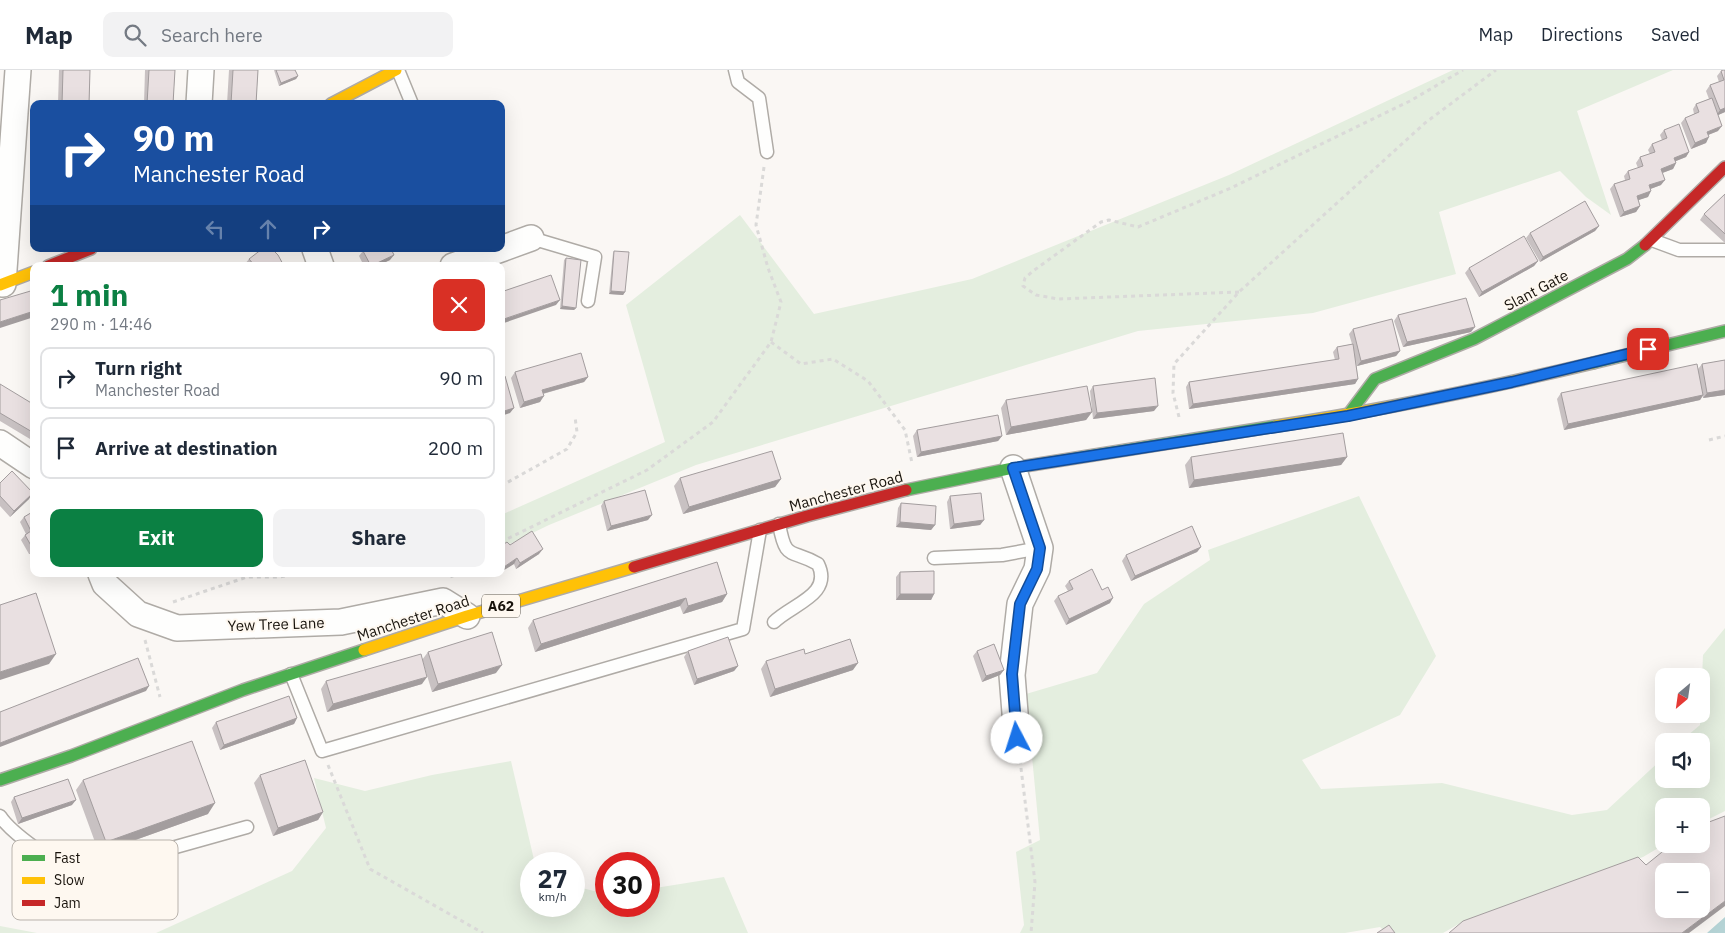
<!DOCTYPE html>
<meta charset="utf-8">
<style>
body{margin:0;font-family:"IBM Plex Sans",sans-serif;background:#f2f2f3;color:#1f2937;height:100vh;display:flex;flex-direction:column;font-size:19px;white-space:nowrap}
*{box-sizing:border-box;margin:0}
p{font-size:16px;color:#747a83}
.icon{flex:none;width:28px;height:28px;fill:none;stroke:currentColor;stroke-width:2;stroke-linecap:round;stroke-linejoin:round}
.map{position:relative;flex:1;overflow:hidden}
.details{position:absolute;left:30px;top:192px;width:475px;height:315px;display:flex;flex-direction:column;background:#fff;border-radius:10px;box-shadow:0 5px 20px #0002}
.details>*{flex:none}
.hud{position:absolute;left:30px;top:30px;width:475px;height:152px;border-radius:10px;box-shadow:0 5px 20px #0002;background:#1a4fa0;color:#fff;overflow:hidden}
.needle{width:32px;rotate:209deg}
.fabs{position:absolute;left:1655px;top:598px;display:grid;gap:10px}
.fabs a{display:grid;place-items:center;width:55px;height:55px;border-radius:10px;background:#fff;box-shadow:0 5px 20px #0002;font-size:25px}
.speed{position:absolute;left:520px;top:782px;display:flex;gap:10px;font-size:25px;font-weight:700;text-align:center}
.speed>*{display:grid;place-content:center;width:65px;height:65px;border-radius:50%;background:#fff;box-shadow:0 5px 20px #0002;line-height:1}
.speed small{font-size:12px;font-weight:400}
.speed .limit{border:8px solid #d22;background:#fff;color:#111}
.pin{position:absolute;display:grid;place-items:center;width:42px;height:42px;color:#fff;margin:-21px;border-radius:10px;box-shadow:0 2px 8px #0006}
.me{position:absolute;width:55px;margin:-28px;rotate:355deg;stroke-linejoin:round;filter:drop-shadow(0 0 4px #0008)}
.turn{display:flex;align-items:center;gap:18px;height:105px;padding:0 20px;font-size:22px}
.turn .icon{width:65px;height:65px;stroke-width:2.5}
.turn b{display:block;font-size:35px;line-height:42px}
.lanes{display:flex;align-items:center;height:48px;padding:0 20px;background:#0003;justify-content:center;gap:25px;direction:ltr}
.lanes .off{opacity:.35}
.round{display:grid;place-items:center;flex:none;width:52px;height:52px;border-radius:10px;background:#f2f2f3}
.head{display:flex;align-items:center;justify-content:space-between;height:85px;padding:0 20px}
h1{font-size:30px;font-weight:700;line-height:38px;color:#0b8043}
.action{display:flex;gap:10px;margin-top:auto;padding:10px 20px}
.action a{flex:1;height:58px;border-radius:10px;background:#0b8043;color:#fff;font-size:20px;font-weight:700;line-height:58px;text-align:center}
.action a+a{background:#f2f2f3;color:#1f2937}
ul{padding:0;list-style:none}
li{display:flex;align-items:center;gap:15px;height:62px;margin:0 10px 8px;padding:0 10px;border:2px solid #e0e1e3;border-radius:10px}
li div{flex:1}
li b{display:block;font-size:19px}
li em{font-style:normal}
header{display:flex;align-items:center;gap:30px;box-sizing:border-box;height:70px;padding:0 25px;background:#fff;border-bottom:1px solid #e0e1e3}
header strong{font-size:24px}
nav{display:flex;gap:28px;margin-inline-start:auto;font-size:18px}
.search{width:350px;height:45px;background:#f2f2f3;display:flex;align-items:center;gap:12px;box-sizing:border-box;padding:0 18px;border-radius:10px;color:#747a83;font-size:19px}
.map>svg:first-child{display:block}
</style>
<header>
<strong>Map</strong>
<div class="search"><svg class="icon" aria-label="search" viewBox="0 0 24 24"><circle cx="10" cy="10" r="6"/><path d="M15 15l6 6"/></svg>Search here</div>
<nav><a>Map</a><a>Directions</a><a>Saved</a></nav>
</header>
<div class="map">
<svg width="1725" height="863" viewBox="0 0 1725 863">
<rect width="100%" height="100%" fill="#faf7f4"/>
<!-- green -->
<path fill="#e4eedf" d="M1453,0H1673L1577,41L1611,145L1586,127L1560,101L1439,142L1456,204L1313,243L1138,261L696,395L549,455L501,478V445L665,372L626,235L740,145L814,244L972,209L1229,105Z
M1359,426L1436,586L1400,645L1302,690L1321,719L1442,713L1572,745L1607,740L1664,687V709H1701V671H1681L1700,655L1703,585L1725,558V741L1701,753V736H1664L1665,774L1643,787L1466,850L1443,863H1387L1380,857L1345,863H1020L1024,855L1016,782L1040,770L1026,624L1097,603L1144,534L1210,490L1208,480Z
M511,691L535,794H531V836H574V816L606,824V836H649V819L724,807L748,863H156L292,801L326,758L314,708L365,721L432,705Z
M0,856L37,863H0Z"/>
<!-- water -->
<path fill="#b5d3d5" d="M1725,847V863H1707Z"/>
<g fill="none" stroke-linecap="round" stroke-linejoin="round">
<defs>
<path id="lane" d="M398,0L412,34
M735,0L738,12L759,28L767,82
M531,168L595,187L588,231
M1652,170L1679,180H1725
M934,488L1002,485L1040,478
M774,552C792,534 833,525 818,494C790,478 786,492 779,454
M291,604L322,681L743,559L760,460
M0,746C11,763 57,796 77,801C83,802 91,800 97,799L247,757"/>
<path id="street" d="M199,34L201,0
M315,179L321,196
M501,179L531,168
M453,196L501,179
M3,214L18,0
M0,373L34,396
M1013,398L1040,478L1037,499L1020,534L1012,605L1017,668
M101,504L105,514L138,544L177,558L341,552L443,531L467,546"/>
<path id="fast" d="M1593,293L1725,261
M1348,345L1375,309L1474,269L1627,189L1645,175
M906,420L1013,398L1276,356
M0,710L71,686L243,620L364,580"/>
<path id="slow" d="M331,34L396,0
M0,215L34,202
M1276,356C1383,340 1488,318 1593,293
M364,580L467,546L634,497"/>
<path id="jam" d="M1645,175L1725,97
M48,196L91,179
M634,497L807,446L906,420"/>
</defs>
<!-- lane casing -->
<use href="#lane" stroke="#afaba6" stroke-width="15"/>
<!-- street casing -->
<use href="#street" stroke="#afaba6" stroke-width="28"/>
<!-- fast casing -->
<use href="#fast" stroke="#afaba6" stroke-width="14"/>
<!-- slow casing -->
<use href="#slow" stroke="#afaba6" stroke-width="14"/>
<!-- jam casing -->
<use href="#jam" stroke="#afaba6" stroke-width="14"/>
<!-- path -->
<path stroke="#dad9d8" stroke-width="3" stroke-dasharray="4 4" stroke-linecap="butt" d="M1239,222L1058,229L1036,225L1023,216L1025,208L1033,201L1101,152L1109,150L1138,157L1231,118L1410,31L1463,0
M771,272L801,294L833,289L868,311L905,360L912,393
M1179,347L1173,323L1174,294L1239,222L1425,53L1496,0
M1709,370L1725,366
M501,416L567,379L577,362L575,347
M501,472L647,400L713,352L771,272L781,232L768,198L756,155L764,97
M451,504L453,510
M173,532L247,507H280L295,504
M145,570L160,627
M1020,690L1035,812L1031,863
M328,695L370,799L483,863"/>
<!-- lane -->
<use href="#lane" stroke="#fefefd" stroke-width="12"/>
<!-- street -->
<use href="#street" stroke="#fefefd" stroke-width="25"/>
<!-- fast -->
<use href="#fast" stroke="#4caf50" stroke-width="11"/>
<!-- slow -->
<use href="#slow" stroke="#ffc107" stroke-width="11"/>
<!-- jam -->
<use href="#jam" stroke="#c62828" stroke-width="11"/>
</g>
<!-- wall -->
<path fill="#c8c1c2" d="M59,0H90L89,34H58Z
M145,0H175L173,34H144Z
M229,0H258L256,34H227Z
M274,0H295L298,6L296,9L279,16Z
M1725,0V42L1718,45V61L1708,65L1706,73L1691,79L1681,53L1685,48L1694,44L1693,39L1696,34L1709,29L1706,21L1710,15L1719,12L1717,6L1721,1Z
M1664,60L1689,82L1686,87L1676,91V93L1673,99L1662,103L1661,115L1650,119L1648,127L1638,130L1640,136L1636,142L1620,147L1610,119L1614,114L1625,110L1624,106L1628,101L1638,98L1636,93L1640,87L1650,84L1648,80L1652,74L1662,70L1660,65Z
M1725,124V173L1700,150L1704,144Z
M1599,156L1595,161L1540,192L1526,168L1530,163Z
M363,181L390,190L377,196H364L359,186Z
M614,181L625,222L623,225L609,224L613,183Z
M566,188L576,238L574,240L560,239L564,190Z
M249,189L284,196H246L245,194Z
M1538,191L1534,196L1479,227L1465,203L1469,198Z
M1398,245L1471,262L1403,277L1394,251Z
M1353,259L1400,281L1396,286L1357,296L1356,290L1358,309L1355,314L1189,339L1186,317L1189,312L1335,290L1333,282L1337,277L1352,274L1349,264Z
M1725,290V325L1703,328V326L1700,330L1564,360L1557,329L1561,323L1698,299L1702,294Z
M515,302L588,307L584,312L543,324L540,332L520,338L511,308Z
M0,314L34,363L30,369L0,351Z
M1093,316L1154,341L1093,349L1090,321Z
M1006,330L1092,342L1086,350L1006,365L1001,338Z
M917,360L1002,366L998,371L917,387L913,366Z
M1191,387H1347L1341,395L1189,418L1185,395Z
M680,408L781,409L775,417L683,444L674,416Z
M0,413L29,429L10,447L0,436Z
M950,426L984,450L980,455L950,459L947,432Z
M604,431L648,450L607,461L601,436Z
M901,433L935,455L931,460L896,457L898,438Z
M34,441V482L29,484L21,470L26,464L20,452L24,447Z
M510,475L539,484L516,499L514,494Z
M1201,477L1197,482L1131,511L1122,491L1126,485Z
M717,492L727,524L722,532L683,544L680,536L535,582L528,558L533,550Z
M900,502L934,524L931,530H896V507Z
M1069,511L1102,520L1110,533L1066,555L1054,531L1058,526L1068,521L1065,516Z
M688,581L738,596L734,601L694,615L684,587Z
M977,581L1004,600L1000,605L982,612L973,586Z
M428,582L496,603L432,622L423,592L422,614L327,642L321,619L326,611L422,590Z
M805,584L853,600L770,627L761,599L766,591Z
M297,648L294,654L220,680L212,658L216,652Z
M260,705L323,742L318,750L273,766L254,713Z
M83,710L208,744L99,783L76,720Z
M14,727L72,735L18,754L11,732Z"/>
<!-- shaded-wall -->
<path fill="#a39d9e" d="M298,6L296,9L279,16L281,13Z
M1725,38V42L1716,46L1720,40Z
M1722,56L1718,61L1703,67L1707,62Z
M1709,67L1706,73L1691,79L1695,73Z
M1689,82L1686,87L1671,93L1674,88Z
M1676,93L1673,99L1657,105L1661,99Z
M1665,110L1661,115L1645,121L1649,115Z
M1651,121L1648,127L1633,132L1637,126Z
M1640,136L1636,142L1620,147L1624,142Z
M1599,156L1595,161L1540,192L1543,187Z
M394,185L390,190L377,196H370Z
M1538,191L1534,196L1479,227L1482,222Z
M611,221L625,222L623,225L609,224Z
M560,230L556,235L501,254V250Z
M562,236L576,238L574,240L560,239Z
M34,241V247L0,258V252Z
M1475,257L1471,262L1403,277L1407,272Z
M1400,281L1396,286L1357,296L1361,291Z
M588,307L584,312L538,325L542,320Z
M1358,309L1355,314L1189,339L1193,334Z
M1725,320V325L1703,328L1707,323Z
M1703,325L1700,330L1564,360L1568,354Z
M544,326L540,332L520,338L524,332Z
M1158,336L1154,341L1093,349L1097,343Z
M514,338L510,343L501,346V342Z
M1092,342L1086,350L1006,365L1011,357Z
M1002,366L998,371L917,387L921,382Z
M1347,387L1341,395L1189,418L1194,410Z
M781,409L775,417L683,444L689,437Z
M33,423L29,429L10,447L14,441Z
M652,445L648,450L607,461L611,456Z
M984,450L980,455L950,459L954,454Z
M900,452L935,455L931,460L896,457Z
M1201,477L1197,482L1131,511L1135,506Z
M34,478V482L29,484L33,479Z
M543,479L539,484L516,499L520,493Z
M517,488L514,494L501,502V499Z
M727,524L722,532L683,544L688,536Z
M900,524H934L931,530H896Z
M686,528L680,536L535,582L541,574Z
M1113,528L1110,533L1066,555L1069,549Z
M56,584L49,594L0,610V602Z
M858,593L853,600L770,627L775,619Z
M502,595L496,603L432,622L438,614Z
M738,596L734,601L694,615L697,609Z
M1004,600L1000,605L982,612L986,606Z
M427,607L422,614L327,642L333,634Z
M149,616L146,621L0,677V673Z
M297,648L294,654L220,680L224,675Z
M76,730L72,735L18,754L22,748Z
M215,733L208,744L99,783L106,772Z
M323,742L318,750L273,766L278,758Z
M1725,831V836L1689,863H1682Z"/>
<!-- building -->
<path fill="#e9e0e1" stroke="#a39d9e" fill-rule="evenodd" d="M63,0H90L89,34H62Z
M149,0H175L173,34H147Z
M233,0H258L256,34H231Z
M276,0H295L298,6L281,13Z
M1723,0H1725V38L1720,40L1710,15L1724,10L1721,1Z
M1712,28L1722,56L1707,62L1709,67L1695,73L1685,48L1699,42L1696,34Z
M1679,54L1689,82L1674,88L1676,93L1661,99L1665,110L1649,115L1651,121L1637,126L1640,136L1624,142L1614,114L1630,109L1628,101L1643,96L1640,87L1655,82L1652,74L1667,68L1664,60Z
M1725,124V164L1704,144Z
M1585,131L1599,156L1543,187L1530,163Z
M1524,166L1538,191L1482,222L1469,198Z
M262,179H272L278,185L284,196H255L249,189Z
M368,179H391L394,185L371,196L363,181Z
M614,181L629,182L625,222L611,221Z
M566,188L581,190L576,238L562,236Z
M551,205L560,230L501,250V222Z
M34,220V241L0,252V230Z
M1466,228L1475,257L1407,272L1398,245Z
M1392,249L1400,281L1361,291L1353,259Z
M1353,274L1358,309L1193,334L1189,312L1339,289L1337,277Z
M581,283L588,307L542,320L544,326L524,332L515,302Z
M1725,290V320L1707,323L1702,294Z
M1697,294L1703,325L1568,354L1561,323Z
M505,306L514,338L501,342V307Z
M1155,308L1158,336L1097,343L1093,316Z
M0,314L33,334L34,363L0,343Z
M1087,316L1092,342L1011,357L1006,330Z
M998,345L1002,366L921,382L917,360Z
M1343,363L1347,387L1194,410L1191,387Z
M772,381L781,409L689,437L680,408Z
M12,401L33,423L14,441L0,426V413Z
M645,420L652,445L611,456L604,431Z
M981,423L984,450L954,454L950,426Z
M901,433L936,436L935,455L900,452Z
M34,441V478L33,479L25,465L31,461L24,447Z
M1192,456L1201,477L1135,506L1126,485Z
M532,461L543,479L520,493L517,488L501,499V476L507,472L510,475Z
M717,492L727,524L688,536L686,528L541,574L533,550Z
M1092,499L1102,520L1108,517L1113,528L1069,549L1058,526L1073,519L1069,511Z
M934,501V524H900V502Z
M36,523L56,584L0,602V535Z
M492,562L502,595L438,614L428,582Z
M728,567L738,596L697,609L688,581Z
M850,569L858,593L775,619L766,591L804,579L805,584Z
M994,574L1004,600L986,606L977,581Z
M421,584L427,607L333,634L326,611Z
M138,588L149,616L0,673V642Z
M289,626L297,648L224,675L216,652Z
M192,671L215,733L106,772L83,710Z
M305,690L323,742L278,758L260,705Z
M68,709L76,730L22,748L14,727Z
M1725,746V831L1682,863H1449L1463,851L1638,787L1646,795L1672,774H1701V755ZM1664,801H1701V839H1664Z
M1389,855L1395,863H1377Z"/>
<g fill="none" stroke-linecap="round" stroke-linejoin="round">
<defs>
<path id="route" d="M1017,668L1012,604L1020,534L1037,499L1040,478L1013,398L1348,346L1512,312L1648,279"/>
</defs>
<!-- route casing -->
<use href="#route" stroke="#114b97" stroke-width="12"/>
<!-- route -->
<use href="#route" stroke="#1a73e8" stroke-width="9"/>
</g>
<g text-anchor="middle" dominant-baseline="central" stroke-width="4" stroke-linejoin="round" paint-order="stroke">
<!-- shield labels -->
<rect fill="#fef8f0" stroke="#5d5850" stroke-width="1" x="482" y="524.5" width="38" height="23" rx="4"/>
<g font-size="14" font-weight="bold" fill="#18130c">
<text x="501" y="536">A62</text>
</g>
<!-- street labels -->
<g font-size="15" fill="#18130c" stroke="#fef8f0">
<text transform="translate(1536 220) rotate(-28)">Slant Gate</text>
<text transform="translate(846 421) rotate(-15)">Manchester Road</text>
<text transform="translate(413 548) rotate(-18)">Manchester Road</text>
<text transform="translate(276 554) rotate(-2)">Yew Tree Lane</text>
</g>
</g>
<!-- legend -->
<rect x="12" y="770" width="166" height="80" rx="8" fill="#fef8f0" stroke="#b9b3ac" stroke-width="1"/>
<rect x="22" y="785" width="23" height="6" fill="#4caf50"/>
<rect x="22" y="807" width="23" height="7" fill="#ffc107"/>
<rect x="22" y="830" width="23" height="6" fill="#c62828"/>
<g font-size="14" fill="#18130c">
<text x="54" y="793">Fast</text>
<text x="54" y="815">Slow</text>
<text x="54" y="838">Jam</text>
</g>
</svg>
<div class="fabs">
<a><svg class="needle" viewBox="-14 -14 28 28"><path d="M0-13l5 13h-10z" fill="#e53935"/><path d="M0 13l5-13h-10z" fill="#747a83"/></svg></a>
<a><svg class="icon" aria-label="sound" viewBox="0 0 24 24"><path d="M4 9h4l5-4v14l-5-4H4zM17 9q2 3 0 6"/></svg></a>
<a>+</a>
<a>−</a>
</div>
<div class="speed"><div>27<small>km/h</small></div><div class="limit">30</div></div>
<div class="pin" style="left:1648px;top:279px;background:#d93025"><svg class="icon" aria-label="arrive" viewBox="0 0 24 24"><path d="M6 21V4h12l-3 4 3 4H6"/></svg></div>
<svg class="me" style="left:1017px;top:668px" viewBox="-20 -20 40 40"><circle r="19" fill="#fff"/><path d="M0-13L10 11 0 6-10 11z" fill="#1a73e8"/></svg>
<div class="hud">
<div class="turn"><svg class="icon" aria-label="right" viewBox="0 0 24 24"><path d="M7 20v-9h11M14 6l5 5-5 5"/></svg><div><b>90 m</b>Manchester Road</div></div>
<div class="lanes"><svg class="icon off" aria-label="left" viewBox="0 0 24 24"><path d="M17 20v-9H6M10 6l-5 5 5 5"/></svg><svg class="icon off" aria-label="ahead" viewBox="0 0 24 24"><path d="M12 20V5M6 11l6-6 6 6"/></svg><svg class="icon" aria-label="right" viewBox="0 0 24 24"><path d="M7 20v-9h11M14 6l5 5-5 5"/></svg></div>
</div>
<section class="details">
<div class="head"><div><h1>1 min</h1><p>290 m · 14:46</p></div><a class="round" style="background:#d93025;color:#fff"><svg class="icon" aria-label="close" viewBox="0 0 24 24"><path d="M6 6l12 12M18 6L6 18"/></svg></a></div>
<ul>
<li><svg class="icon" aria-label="right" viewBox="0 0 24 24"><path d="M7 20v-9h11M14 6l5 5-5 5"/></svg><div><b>Turn right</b><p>Manchester Road</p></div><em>90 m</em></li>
<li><svg class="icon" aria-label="arrive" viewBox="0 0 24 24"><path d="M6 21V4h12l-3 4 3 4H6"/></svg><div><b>Arrive at destination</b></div><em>200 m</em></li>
</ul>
<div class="action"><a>Exit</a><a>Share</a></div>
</section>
</div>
